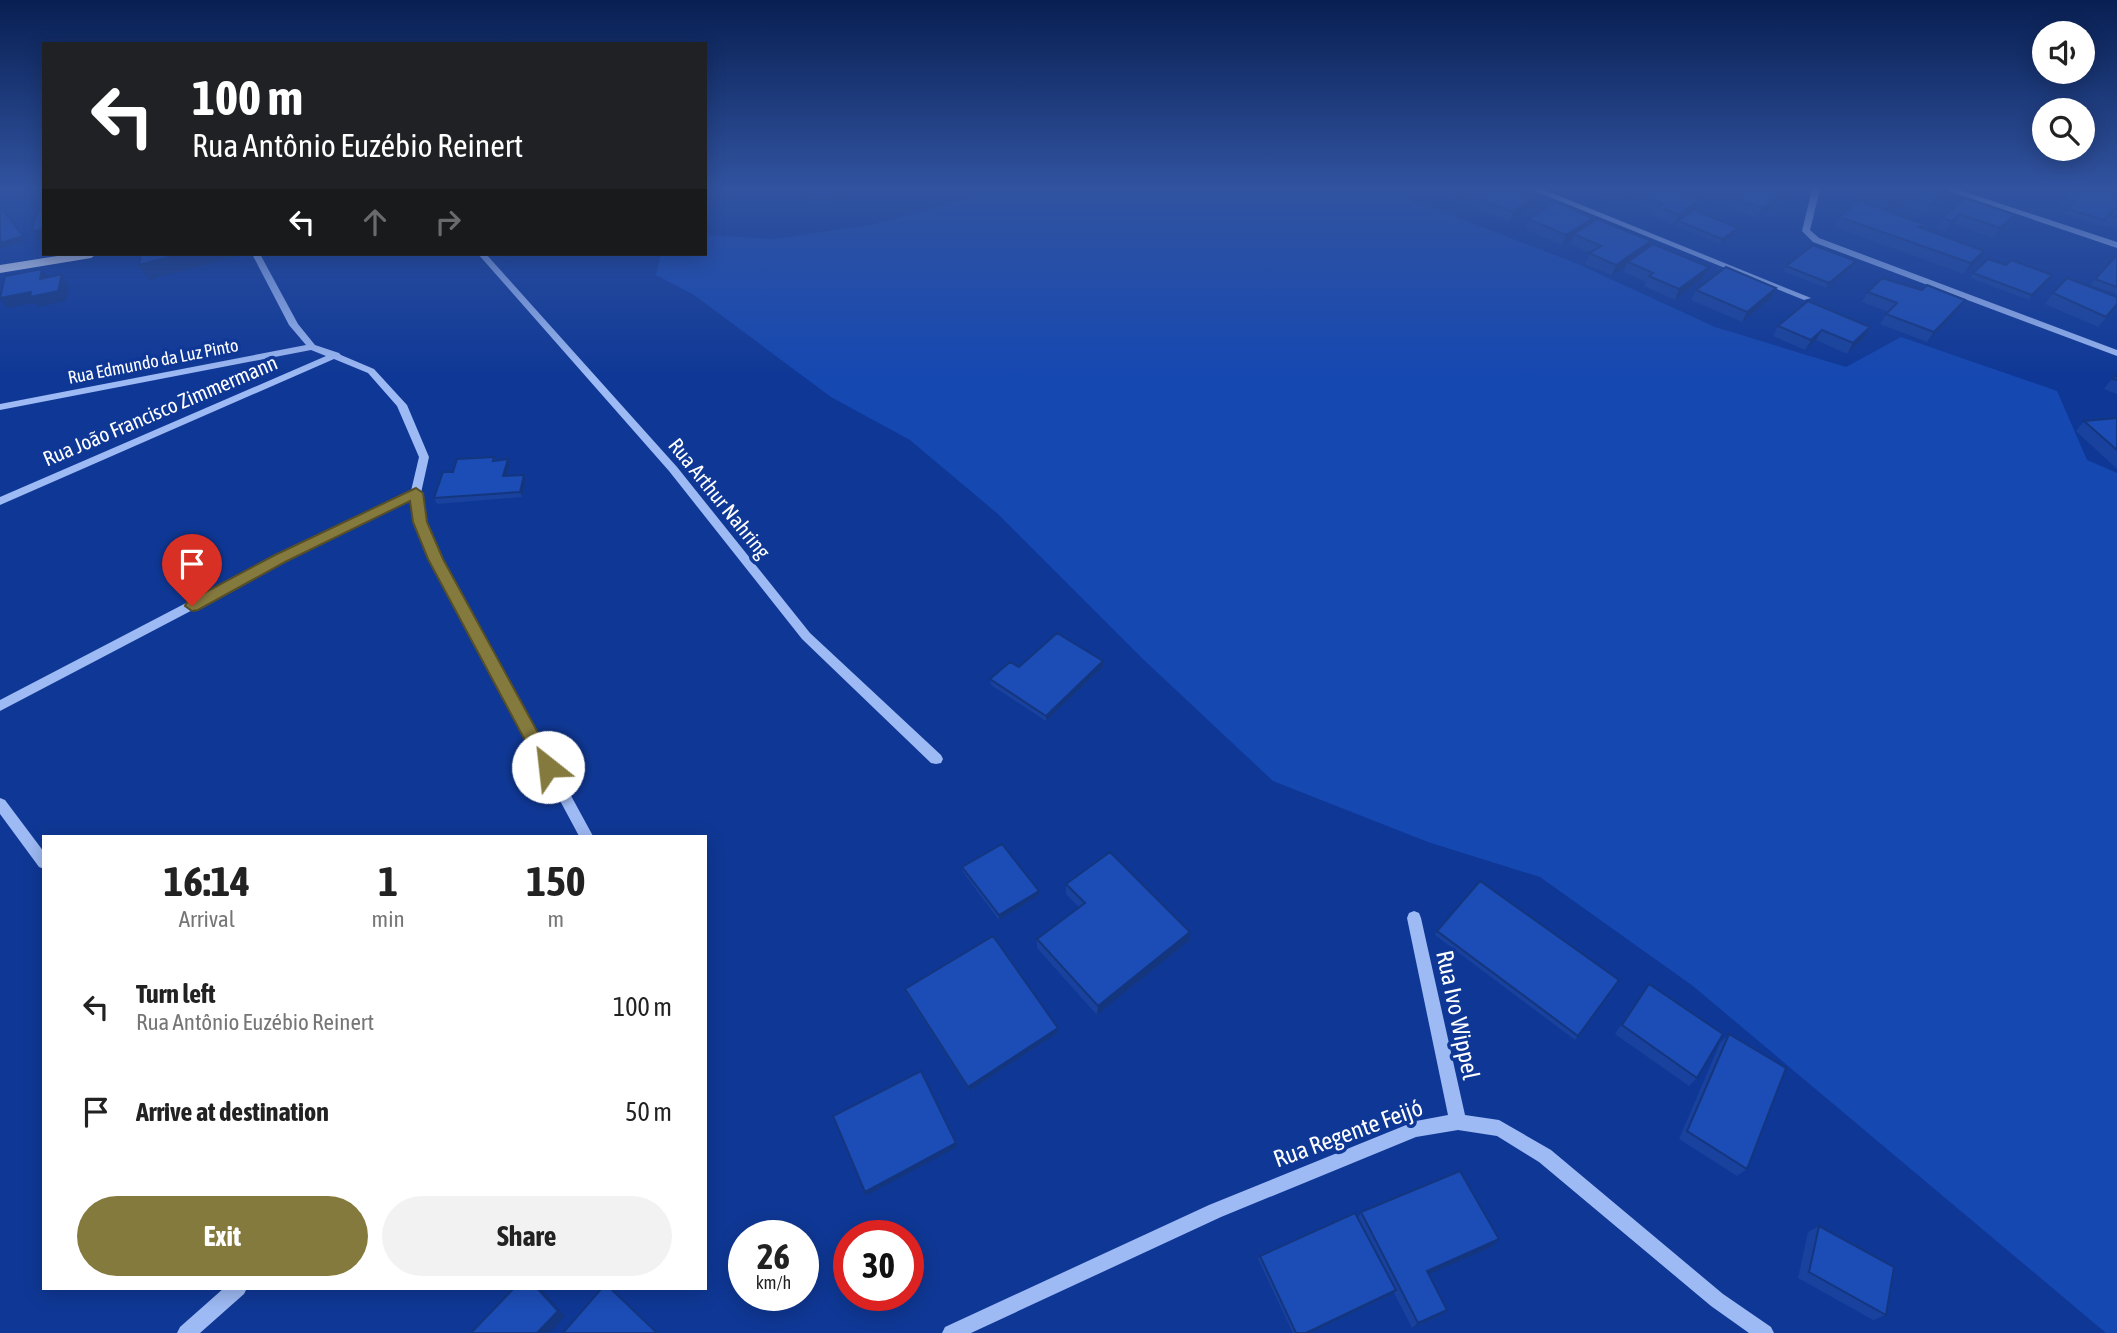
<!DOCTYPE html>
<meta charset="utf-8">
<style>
body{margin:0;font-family:"Asap Condensed",sans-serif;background:#f2f2f2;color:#222;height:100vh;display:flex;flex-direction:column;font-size:26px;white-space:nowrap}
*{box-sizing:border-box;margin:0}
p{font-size:23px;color:#767676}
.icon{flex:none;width:38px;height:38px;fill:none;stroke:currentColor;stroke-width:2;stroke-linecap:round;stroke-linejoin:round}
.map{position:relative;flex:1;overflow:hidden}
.panel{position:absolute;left:42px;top:835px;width:665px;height:455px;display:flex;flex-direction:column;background:#fff;border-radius:0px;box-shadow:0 4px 18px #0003}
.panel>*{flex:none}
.top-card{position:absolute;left:42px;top:42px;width:665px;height:214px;border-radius:0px;box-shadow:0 4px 18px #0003;background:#202124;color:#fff;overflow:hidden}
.fabs{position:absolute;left:2032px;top:21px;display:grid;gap:14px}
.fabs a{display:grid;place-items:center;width:63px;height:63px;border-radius:50%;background:#fff;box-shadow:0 4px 18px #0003;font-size:35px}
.speed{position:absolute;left:728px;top:1220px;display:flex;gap:14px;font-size:35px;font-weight:700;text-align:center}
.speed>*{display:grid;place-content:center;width:91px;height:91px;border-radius:50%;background:#fff;box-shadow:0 4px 18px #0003;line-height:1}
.speed small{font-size:18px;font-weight:400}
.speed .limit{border:10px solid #d22;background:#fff;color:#111}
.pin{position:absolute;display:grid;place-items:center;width:60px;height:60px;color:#fff;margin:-72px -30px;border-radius:50% 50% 50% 0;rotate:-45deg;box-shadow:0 0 7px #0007}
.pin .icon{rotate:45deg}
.me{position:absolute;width:77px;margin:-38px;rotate:331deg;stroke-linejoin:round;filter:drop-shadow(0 0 5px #0008)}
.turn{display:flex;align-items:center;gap:24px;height:147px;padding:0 35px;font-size:32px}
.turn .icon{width:91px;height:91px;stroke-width:2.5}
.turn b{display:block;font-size:49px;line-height:60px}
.lanes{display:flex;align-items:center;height:66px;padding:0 35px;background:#0003;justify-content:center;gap:35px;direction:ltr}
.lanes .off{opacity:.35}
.eta{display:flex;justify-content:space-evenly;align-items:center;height:119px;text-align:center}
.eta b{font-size:42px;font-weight:700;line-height:49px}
.button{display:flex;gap:14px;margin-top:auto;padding:14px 35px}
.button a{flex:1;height:80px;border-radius:42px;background:#857a3e;color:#fff;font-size:28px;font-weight:700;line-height:80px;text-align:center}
.button a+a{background:#f2f2f2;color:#222}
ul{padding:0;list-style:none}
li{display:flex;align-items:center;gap:21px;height:105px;padding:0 35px}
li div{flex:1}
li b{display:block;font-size:26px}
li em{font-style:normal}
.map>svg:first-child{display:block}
</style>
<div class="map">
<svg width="2117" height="1333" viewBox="0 0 2117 1333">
<rect width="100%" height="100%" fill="#0f3896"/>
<!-- green -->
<path fill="#1648b1" d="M1003,189H1382L1578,264L1715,327L1846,367L1901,337L2057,391L2087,460L2117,473V1333H2106L1693,986L1540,877L1428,842L1273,781L1144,660L998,514L910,440L831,397L694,295L656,275L661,254H705V235L774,239L870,225Z"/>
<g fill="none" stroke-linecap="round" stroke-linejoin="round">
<!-- minor -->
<path fill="#9ebaf4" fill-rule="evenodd" d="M1530,189H1542L1811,298L1804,300Z
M1812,189H1820L1810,230L1819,238L2117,350V356L1813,242L1802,231Z
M1943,189H1956L2117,242V248Z
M252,254H260L298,324L315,345L339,353L341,355L374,369L407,405L429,457L421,493L425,522L442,559L593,836H579L430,559L415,522L412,500L284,562L0,711V700L276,556L411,491L419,457L397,406L368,373L334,359L0,505V497L326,356L311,350L0,410V404L306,345L289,325Z
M478,254H486L677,467L810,633L941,755L943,759L941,763L936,764L931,763L802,639L669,471Z
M0,798L5,800L44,852V869L39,867L0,814Z
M1414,911L1419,913L1421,918L1465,1115L1499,1120L1551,1150L1723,1294L1771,1327L1774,1333H1749L1711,1306L1539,1162L1497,1136L1458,1130L1416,1137L1221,1217L971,1333H942L945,1327L1209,1205L1416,1121L1448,1115L1407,918L1409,913Z
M224,1288H247L244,1294L200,1333H177L180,1327Z"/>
<!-- major -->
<path fill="#ebf0ff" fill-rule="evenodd" d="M70,254H97L91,258L0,273V265Z"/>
</g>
<!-- wall -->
<path fill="#18429d" d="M1430,189H1518L1533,206L1510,222L1461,203L1463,197L1458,200Z
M1585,189H1671L1695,211L1738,228L1736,233L1720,244L1676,226L1678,222L1674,225L1654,217L1656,212L1632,203L1635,196L1622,203L1608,198L1605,200Z
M1687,189H1793L1791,195L1757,218L1724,205L1727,199L1721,203Z
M1859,189H1945L1939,198L1925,214L1901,205L1887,210L1924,224L1921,228L1978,261L1964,274L1834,227L1839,217L1860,201L1854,198Z
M2117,190V230L2102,225L2108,218L2100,226L2064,214L2070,206L2059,203L2063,198Z
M1965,198L2015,215L2008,225L1994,238L1954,224L1946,232L1936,228L1942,218Z
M1593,218L1590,224L1648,247L1709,267L1704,277L1675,300L1644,286L1646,282L1624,272L1626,266L1612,275L1585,264L1590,253L1571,244L1573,238L1562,245L1525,229L1528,219Z
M2117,255V294L2091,285L2095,279Z
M2006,265L2052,275L2049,280L2029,300L1970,278L1973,273Z
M1786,266H1853L1826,288L1783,271Z
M1776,288L1771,298L1742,322L1691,300L1696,290Z
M1868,292L1958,310L1927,342L1880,324L1888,312L1862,302Z
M2053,293L2117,305L2098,327L2045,304Z
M1778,326L1870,327L1864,338L1847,354L1816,340L1805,350L1773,336Z
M2117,372V394L2104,389Z
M2117,418V469L2076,431L2084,421Z
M494,457L496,460L508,459L510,465L507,476L524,475L526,480L522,497L437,504L434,498L453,472Z
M1103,661V667L1046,721L991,685L990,679L1019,667Z
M962,867L1039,895L999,920L963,872Z
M1066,884L1189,941L1097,1015L1037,948V939L1079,907L1066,894Z
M1437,931L1619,980L1575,1040L1435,935Z
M1649,984L1697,1078L1689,1086L1615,1034L1642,993Z
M905,989L1058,1033L969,1091L906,993Z
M1729,1034L1747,1169L1737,1176L1679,1139L1720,1043Z
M1361,1212L1499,1239L1493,1246L1428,1274L1447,1310L1441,1315L1412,1328L1394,1293L1310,1333H1293L1258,1259L1260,1256L1358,1218Z
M1819,1226L1886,1315L1873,1320L1798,1278L1808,1232Z"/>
<!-- shaded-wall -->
<path fill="#14367f" d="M1462,189H1474L1464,193L1463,197L1458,200L1460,190Z
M1639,189H1643L1636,193L1635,196L1622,203L1624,198Z
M1736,189L1728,195L1727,199L1721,203L1724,198Z
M1789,189H1793L1791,195L1757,218L1762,208Z
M1945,189L1939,198L1925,214L1931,204Z
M846,193L847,198L809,204L808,199Z
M1906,195L1901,205L1884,211L1890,201Z
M1536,196L1533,206L1510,222L1513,212Z
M1699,200L1695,210L1674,225L1678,215Z
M1960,214L1954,224L1946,232L1952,221Z
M2015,215L2008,225L1994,238L2000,228Z
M1593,218L1589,228L1574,234L1573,238L1562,245L1566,235Z
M1738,228L1736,233L1720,244L1722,239Z
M44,229V240L39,241L32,231Z
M23,236L26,241L0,249V243Z
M1651,241L1647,251L1628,262L1626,266L1612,275L1616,265Z
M1984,251L1978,261L1964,274L1971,263Z
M181,254H232L234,257L149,280L139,265Z
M1856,261L1853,266L1826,288L1829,283Z
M1709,267L1704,277L1675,300L1679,289Z
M42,269L49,279H40Z
M62,274L69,285L66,301L38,307L35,303L7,308L0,299V298Z
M2052,275L2049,280L2029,300L2032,295Z
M1776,288L1771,298L1742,322L1747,312Z
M1965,300L1958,310L1927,342L1934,332Z
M1870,327L1864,338L1847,354L1853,343Z
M1822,330L1816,340L1805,350L1811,340Z
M508,459L510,465L505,482L503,476Z
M524,475L526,480L522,497L520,492Z
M1103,661V667L1046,721V716Z
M1039,891V895L999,920V915Z
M1190,932L1189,941L1097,1015L1098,1006Z
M1058,1028V1033L969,1091L968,1087Z
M956,1143L957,1147L866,1196L865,1192Z
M1499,1239L1493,1246L1421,1278L1427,1271Z
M537,1288H540L565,1316L550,1333H537Z
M1396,1290L1394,1293L1310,1333H1306Z
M1447,1310L1441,1315L1412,1328L1418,1323Z"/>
<!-- building -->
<path fill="#1c4db6" stroke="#14367f" stroke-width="2" d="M803,189H844L846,193L808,199Z
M1469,189H1518L1536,196L1513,212L1464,193Z
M1597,189H1639L1624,198L1610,193L1607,195Z
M1641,189H1671L1699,200L1678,215L1658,207L1663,204L1636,193Z
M1702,189H1736L1724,198Z
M1737,189H1789L1762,208L1728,195Z
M1862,189H1944L1931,204L1906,195L1890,201Z
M2071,189L2117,190V207L2104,220L2068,209L2075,202L2063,198Z
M1965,198L2015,215L2000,228L1960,214L1952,221L1942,218Z
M1860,201L1924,224L1919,227L1984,251L1971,263L1839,217Z
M1555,202L1593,218L1566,235L1528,219Z
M2117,207V218L2110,215Z
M0,208H1L23,236L0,243Z
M44,209V229L32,231L37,210Z
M1694,210L1738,228L1722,239L1678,221Z
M1597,219L1651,241L1616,265L1589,253L1601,246L1574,234Z
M1653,244L1709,267L1679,289L1649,276L1653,273L1628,262Z
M1813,245L1856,261L1829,283L1786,266Z
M141,254H181L139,265Z
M2117,255V287L2095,279Z
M1988,259L2006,265L2011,260L2052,275L2032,295L1973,273Z
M1726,267L1776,288L1747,312L1696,290Z
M42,269L40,279L62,274L58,291L30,297L31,292L0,298L5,276Z
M1882,278L1922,290L1927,285L1965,300L1934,332L1886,314L1897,303L1868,292Z
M2067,278L2117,297V304L2106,317L2053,293Z
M1808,301L1870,327L1853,343L1822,330L1811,340L1778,326Z
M2117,373V380L2113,379Z
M2117,418V450L2084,421Z
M494,457L493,461L508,459L503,476L524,475L520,492L434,498L443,472H453L457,459Z
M1057,633L1103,661L1046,716L990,679L1010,662L1019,667Z
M1002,844L1039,891L999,915L962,867Z
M1110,852L1190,932L1098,1006L1037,939L1085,903L1066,884Z
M1480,881L1619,980L1578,1036L1437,931Z
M993,936L1058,1028L968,1087L905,989Z
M1649,984L1723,1034L1697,1078L1622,1025Z
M1729,1034L1786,1068L1747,1169L1687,1131Z
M921,1071L956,1143L865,1192L833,1116Z
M1460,1171L1499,1239L1427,1271L1447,1310L1418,1323L1361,1212Z
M1355,1213L1396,1290L1306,1333H1296L1260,1256Z
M1819,1226L1894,1267L1886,1315L1809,1272Z
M514,1288H537L558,1311L537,1333H471Z
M602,1288H610L657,1333H563Z"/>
<!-- sky -->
<linearGradient id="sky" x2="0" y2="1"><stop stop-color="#081f52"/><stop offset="0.5" stop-color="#3153a0"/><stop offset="1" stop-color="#3153a0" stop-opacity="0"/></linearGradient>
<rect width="2117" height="376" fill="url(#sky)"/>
<!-- route -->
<path fill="#857a3e" stroke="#564f28" stroke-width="2" d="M416,488L423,493L427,522L443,559L554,762L556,767L554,772H542L428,559L413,522L410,501L285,562L198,610L192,611L185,606L187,602L275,555Z"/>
<g text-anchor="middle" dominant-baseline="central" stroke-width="7" stroke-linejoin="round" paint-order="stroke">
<!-- far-street labels -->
<g font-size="18" fill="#fff" stroke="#0f3896">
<text transform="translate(153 361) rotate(-11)">Rua Edmundo da Luz Pinto</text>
</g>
<!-- street labels -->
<g font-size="21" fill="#fff" stroke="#0f3896">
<text transform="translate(160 410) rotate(-23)">Rua João Francisco Zimmermann</text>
<text transform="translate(720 498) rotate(51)">Rua Arthur Nahring</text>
</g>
<!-- near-street labels -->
<g font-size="24" fill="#fff" stroke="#0f3896">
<text transform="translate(1458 1015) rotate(78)">Rua Ivo Wippel</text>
<text transform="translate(1348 1133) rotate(-20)">Rua Regente Feijó</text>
</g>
</g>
</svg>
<div class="fabs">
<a><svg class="icon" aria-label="sound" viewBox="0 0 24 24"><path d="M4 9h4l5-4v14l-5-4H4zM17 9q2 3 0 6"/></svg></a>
<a><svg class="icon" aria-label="search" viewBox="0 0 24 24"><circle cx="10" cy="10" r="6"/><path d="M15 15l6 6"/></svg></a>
</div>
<div class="speed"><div>26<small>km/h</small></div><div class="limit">30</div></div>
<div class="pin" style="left:192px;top:606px;background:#d93025"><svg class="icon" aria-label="arrive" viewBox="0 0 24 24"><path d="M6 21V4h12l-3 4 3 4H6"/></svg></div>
<svg class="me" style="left:548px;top:767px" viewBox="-20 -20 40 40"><circle r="19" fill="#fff"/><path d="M0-13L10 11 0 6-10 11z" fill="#857a3e"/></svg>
<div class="top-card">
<div class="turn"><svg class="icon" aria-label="left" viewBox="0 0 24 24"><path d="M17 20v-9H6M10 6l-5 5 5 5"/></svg><div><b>100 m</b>Rua Antônio Euzébio Reinert</div></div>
<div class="lanes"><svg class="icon" aria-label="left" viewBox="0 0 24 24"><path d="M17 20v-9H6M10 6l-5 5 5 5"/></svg><svg class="icon off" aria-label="ahead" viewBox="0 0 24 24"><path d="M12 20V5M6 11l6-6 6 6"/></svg><svg class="icon off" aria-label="right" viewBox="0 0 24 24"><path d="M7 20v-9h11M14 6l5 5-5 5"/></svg></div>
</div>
<section class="panel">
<div class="eta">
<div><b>16:14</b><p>Arrival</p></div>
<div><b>1</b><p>min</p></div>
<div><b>150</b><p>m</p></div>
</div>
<ul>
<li><svg class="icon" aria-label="left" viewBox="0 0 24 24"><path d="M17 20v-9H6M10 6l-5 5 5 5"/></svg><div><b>Turn left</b><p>Rua Antônio Euzébio Reinert</p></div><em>100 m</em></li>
<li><svg class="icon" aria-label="arrive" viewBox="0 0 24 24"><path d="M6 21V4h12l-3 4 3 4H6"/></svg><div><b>Arrive at destination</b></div><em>50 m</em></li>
</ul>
<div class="button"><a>Exit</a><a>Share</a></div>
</section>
</div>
